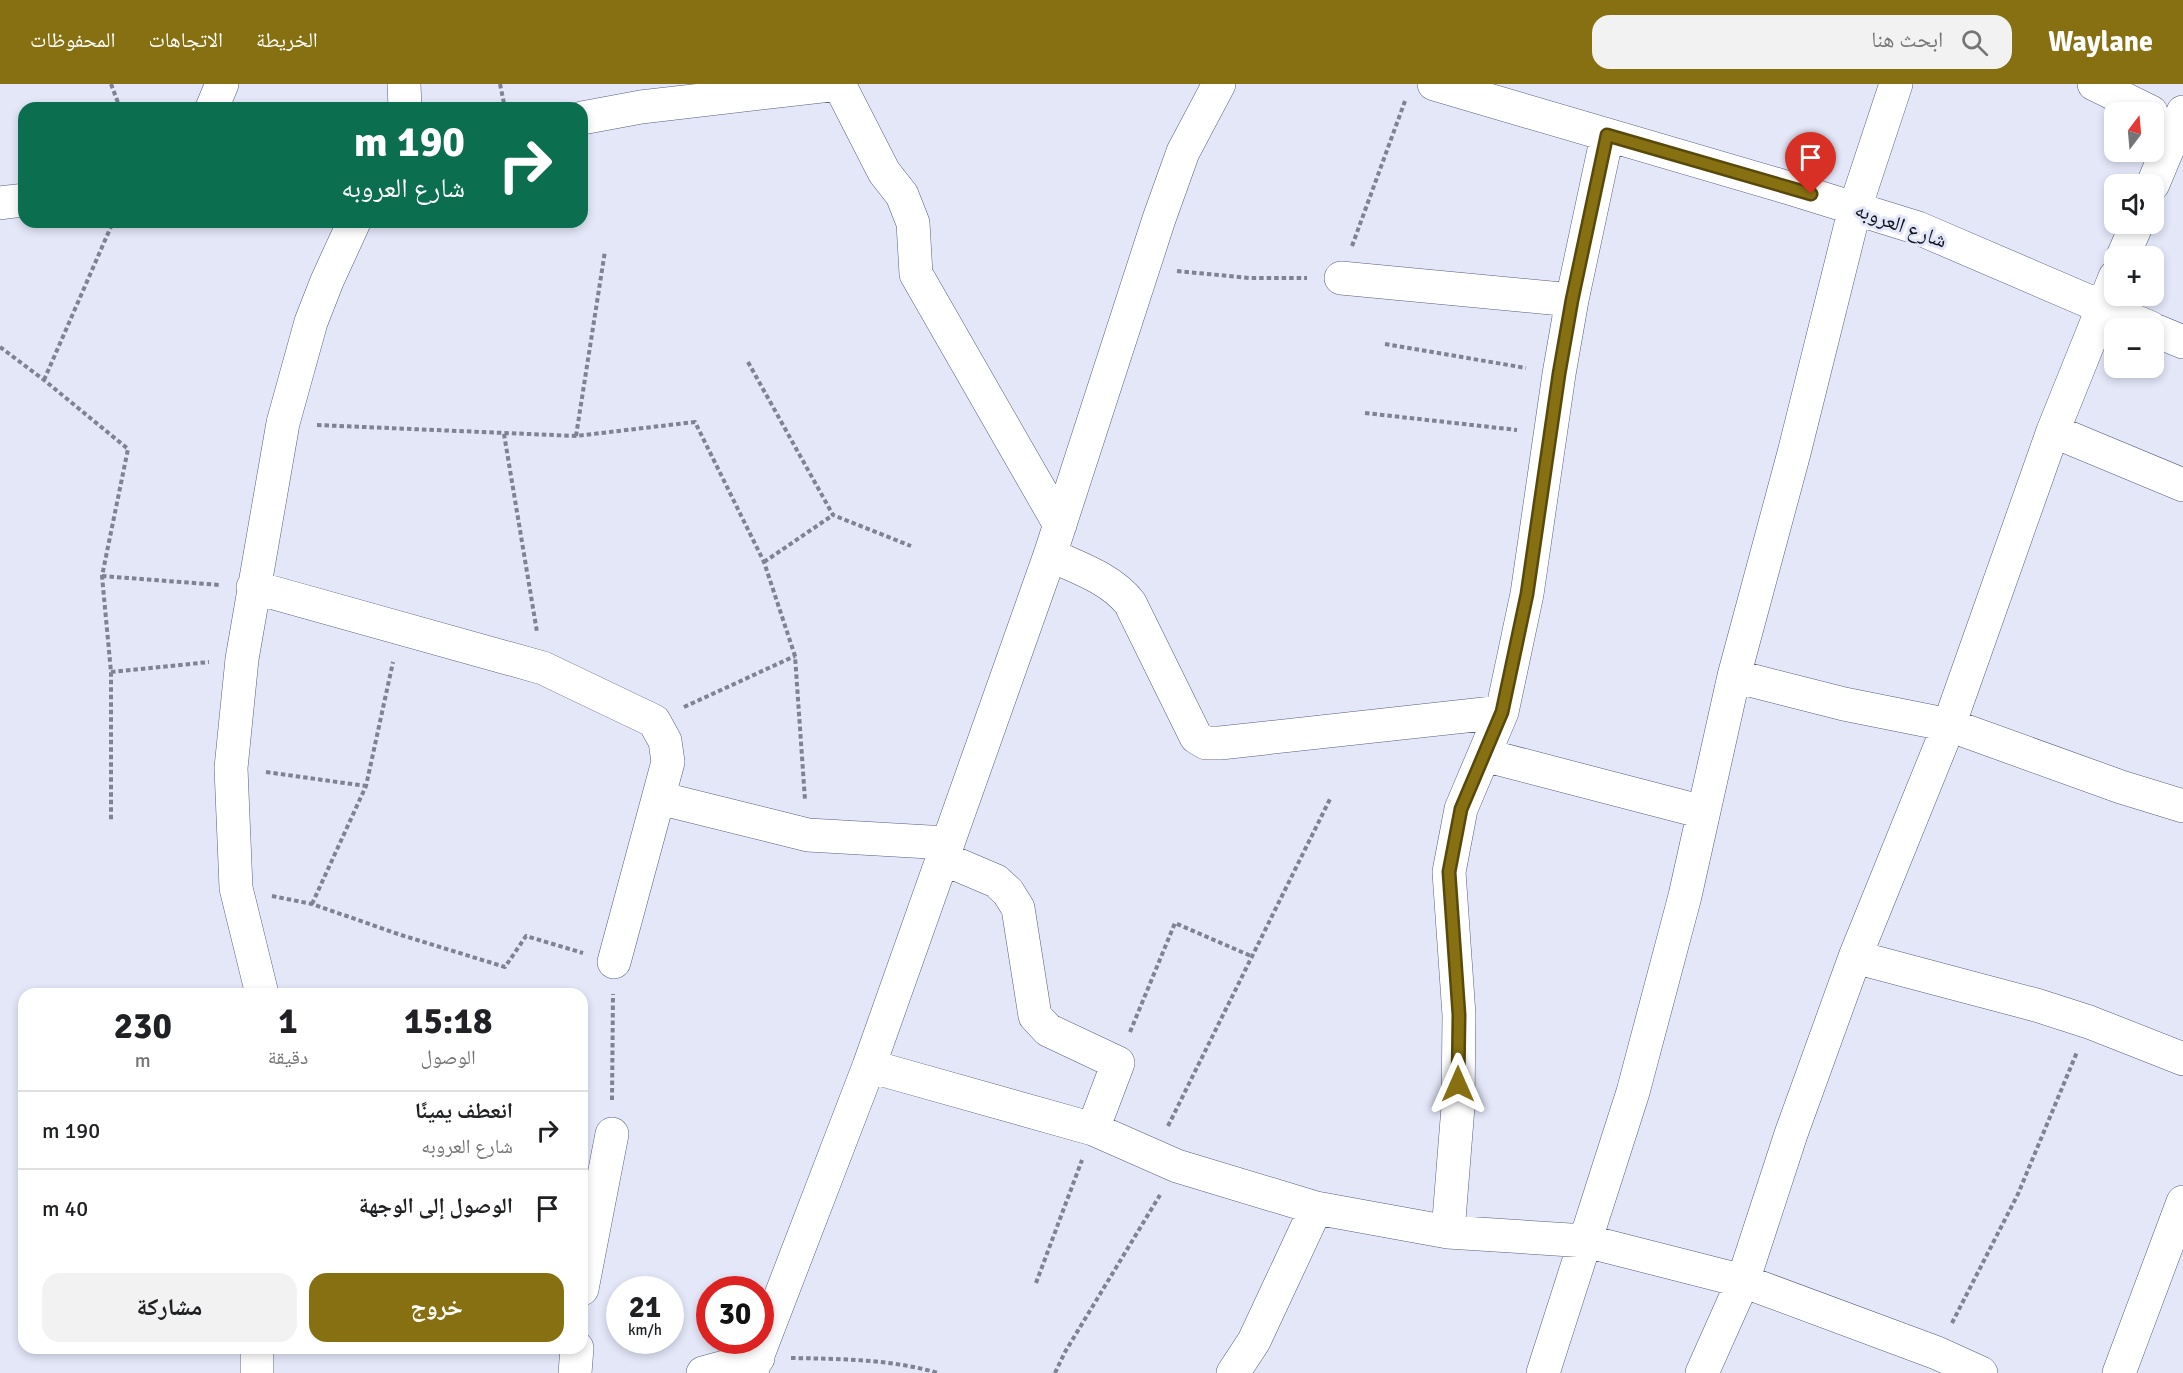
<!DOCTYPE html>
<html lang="ar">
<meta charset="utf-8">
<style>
body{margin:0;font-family:Signika,"Noto Naskh Arabic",sans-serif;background:#f2f2f2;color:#202124;direction:rtl;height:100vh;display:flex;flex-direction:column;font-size:22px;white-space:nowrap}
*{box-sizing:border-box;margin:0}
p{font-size:20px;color:#757577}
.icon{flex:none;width:33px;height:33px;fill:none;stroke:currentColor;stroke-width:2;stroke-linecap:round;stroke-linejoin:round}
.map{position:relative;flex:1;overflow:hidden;direction:ltr}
.drawer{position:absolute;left:18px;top:904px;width:570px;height:366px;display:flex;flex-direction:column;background:#fff;border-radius:18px;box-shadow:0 3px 9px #0003;direction:rtl}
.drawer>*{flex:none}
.top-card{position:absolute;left:18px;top:18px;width:570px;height:126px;border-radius:18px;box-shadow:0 3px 9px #0003;direction:rtl;background:#0b6e4f;color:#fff;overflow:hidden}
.needle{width:39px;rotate:16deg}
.fabs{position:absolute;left:2104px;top:18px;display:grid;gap:12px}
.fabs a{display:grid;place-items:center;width:60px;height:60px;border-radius:12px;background:#fff;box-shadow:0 3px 9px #0003;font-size:30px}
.speed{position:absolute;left:606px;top:1192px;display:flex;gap:12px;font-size:30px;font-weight:700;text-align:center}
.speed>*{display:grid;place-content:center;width:78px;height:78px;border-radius:50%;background:#fff;box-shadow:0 3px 9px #0003;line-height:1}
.speed small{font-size:15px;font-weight:400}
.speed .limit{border:9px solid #d22;background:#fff;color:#111}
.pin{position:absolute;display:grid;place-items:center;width:51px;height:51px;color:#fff;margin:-62px -26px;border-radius:50% 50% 50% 0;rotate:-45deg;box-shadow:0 0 6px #0007}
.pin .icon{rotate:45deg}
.me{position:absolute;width:66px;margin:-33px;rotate:0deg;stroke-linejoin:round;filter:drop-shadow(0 0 4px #0008)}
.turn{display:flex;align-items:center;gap:21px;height:126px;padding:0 24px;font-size:27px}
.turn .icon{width:78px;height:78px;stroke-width:2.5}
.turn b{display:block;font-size:42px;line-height:51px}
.eta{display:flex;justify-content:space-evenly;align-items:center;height:102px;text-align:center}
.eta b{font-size:36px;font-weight:700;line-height:42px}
.button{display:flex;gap:12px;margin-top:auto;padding:12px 24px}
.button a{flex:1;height:69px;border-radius:18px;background:#867011;color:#fff;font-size:24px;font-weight:700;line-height:69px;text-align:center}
.button a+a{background:#f2f2f2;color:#202124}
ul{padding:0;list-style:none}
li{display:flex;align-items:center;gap:18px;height:78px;padding:0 24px;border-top:2px solid #e0e0e0}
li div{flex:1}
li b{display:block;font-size:22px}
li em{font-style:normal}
header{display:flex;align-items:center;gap:36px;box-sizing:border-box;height:84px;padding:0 30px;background:#867011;color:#fff}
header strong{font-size:28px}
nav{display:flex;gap:33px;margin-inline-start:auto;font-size:21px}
.search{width:420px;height:54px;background:#f2f2f2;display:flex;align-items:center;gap:15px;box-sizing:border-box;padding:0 21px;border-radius:18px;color:#757577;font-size:22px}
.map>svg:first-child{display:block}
</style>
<header>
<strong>Waylane</strong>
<div class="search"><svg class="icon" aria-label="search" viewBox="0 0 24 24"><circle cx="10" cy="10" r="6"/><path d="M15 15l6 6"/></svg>ابحث هنا</div>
<nav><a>الخريطة</a><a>الاتجاهات</a><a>المحفوظات</a></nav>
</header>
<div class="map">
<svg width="2183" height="1289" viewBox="0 0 2183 1289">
<rect width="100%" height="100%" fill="#e3e7f8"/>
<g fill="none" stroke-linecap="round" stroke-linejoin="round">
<defs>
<path id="minor" d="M404,0L405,24
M839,0L884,88L902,111L913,139L916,190L1060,441
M1434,0L1789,104L1918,144L2151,244
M2094,0L2151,28
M212,24L222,0
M582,34L641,23L839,0
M2153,100L2183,28
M0,119L24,116
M2123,172L2137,140
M1341,194L1572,216
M2154,246L2183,258
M2053,347L2183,401
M1050,471C1078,484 1110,494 1130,519L1196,653L1206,659H1220L1502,628
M253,503L543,584L654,637L665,657L668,678L614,878
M1734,592L1844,620L1949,641L2121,703L2183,722
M1484,671L1703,728
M659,714L808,751L947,759
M942,774L996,797L1008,808L1018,824L1035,932L1048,946L1118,979L1093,1045
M1855,873L2036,921L2089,938L2183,975
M262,910L236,804L231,684L242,575L283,339L311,238L327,197L354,138
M869,982L1093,1045L1177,1082L1316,1124L1448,1148L1586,1157L1743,1197L1937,1269L1981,1289
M1448,1148L1458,1023L1459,931L1449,788L1461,725L1502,628L1527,510L1559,290L1572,216L1607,52
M582,1205L612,1050
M257,1264V1289
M575,1289L577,1264
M703,1289L758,1274
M751,1289L869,982L1050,471L1159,135L1183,68L1219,0
M1233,1289L1254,1257L1316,1124
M1543,1289L1633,1008L1685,812L1734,592L1794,369L1855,124L1896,0
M1702,1289L1743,1197L1791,1050L1855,873L1949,641L2053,347L2115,193
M2119,1289L2183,1118"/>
</defs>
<!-- minor casing -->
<use href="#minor" stroke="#565e82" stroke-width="34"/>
<!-- path -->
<path stroke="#7e8292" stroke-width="4" stroke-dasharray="4.5 3" stroke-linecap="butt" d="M111,0L120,24
M500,0L505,24
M1352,162L1405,17
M1177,187L1249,194H1307
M1385,260L1526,284
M0,263L44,296L128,365L102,492L111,588V738
M748,278L833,431L911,462
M44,296L113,138
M1365,329L1517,346
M317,341L576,352L695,338L764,478L795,572L805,716
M504,350L537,548
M576,352L605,167
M764,478L833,431
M102,492L220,501
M111,588L209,578
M684,623L795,572
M266,688L366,702
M272,812L312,820L401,851L505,883L526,852L583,869
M312,820L366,702L393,578
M1130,948L1175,839L1251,872
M612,1016L613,910
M1168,1042L1330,715
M1036,1199L1082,1076
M1952,1239L2018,1110L2077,968
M791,1274C842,1275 890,1275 938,1289
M1055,1289L1065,1268L1160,1111"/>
<!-- minor -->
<use href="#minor" stroke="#fff" stroke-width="33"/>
</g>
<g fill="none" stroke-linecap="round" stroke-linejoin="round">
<defs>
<path id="route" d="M1458,1000L1459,931L1449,788L1461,725L1502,628L1527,510L1559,290L1572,216L1607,51L1811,110"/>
</defs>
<!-- route casing -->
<use href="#route" stroke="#57490b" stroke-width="15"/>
<!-- route -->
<use href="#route" stroke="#867011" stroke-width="10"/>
</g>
<g text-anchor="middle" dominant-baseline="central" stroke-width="6" stroke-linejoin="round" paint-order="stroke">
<!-- street labels -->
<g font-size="21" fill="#101322" stroke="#e3e7f8">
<text transform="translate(1901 141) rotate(20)">شارع العروبه</text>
</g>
</g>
</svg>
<div class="fabs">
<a><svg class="needle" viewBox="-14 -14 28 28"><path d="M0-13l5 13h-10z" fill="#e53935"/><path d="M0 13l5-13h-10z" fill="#757577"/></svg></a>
<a><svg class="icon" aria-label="sound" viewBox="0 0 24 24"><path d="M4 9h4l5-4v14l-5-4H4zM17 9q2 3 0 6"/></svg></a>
<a>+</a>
<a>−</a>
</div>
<div class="speed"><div>21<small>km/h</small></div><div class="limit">30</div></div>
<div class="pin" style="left:1811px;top:110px;background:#d93025"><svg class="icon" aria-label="arrive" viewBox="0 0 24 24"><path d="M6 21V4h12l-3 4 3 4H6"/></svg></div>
<svg class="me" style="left:1458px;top:1000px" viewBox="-20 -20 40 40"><path d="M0-17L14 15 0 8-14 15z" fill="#867011" stroke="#fff" stroke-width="4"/></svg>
<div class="top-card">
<div class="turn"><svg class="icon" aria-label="right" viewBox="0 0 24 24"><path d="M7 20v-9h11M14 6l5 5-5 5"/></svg><div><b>190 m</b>شارع العروبه</div></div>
</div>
<section class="drawer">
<div class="eta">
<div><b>15:18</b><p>الوصول</p></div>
<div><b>1</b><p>دقيقة</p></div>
<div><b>230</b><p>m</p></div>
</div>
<ul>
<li><svg class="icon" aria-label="right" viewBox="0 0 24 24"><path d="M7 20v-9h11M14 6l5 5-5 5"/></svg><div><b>انعطف يمينًا</b><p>شارع العروبه</p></div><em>190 m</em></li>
<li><svg class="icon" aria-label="arrive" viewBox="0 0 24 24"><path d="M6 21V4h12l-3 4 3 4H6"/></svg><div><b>الوصول إلى الوجهة</b></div><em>40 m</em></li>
</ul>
<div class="button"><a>خروج</a><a>مشاركة</a></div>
</section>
</div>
